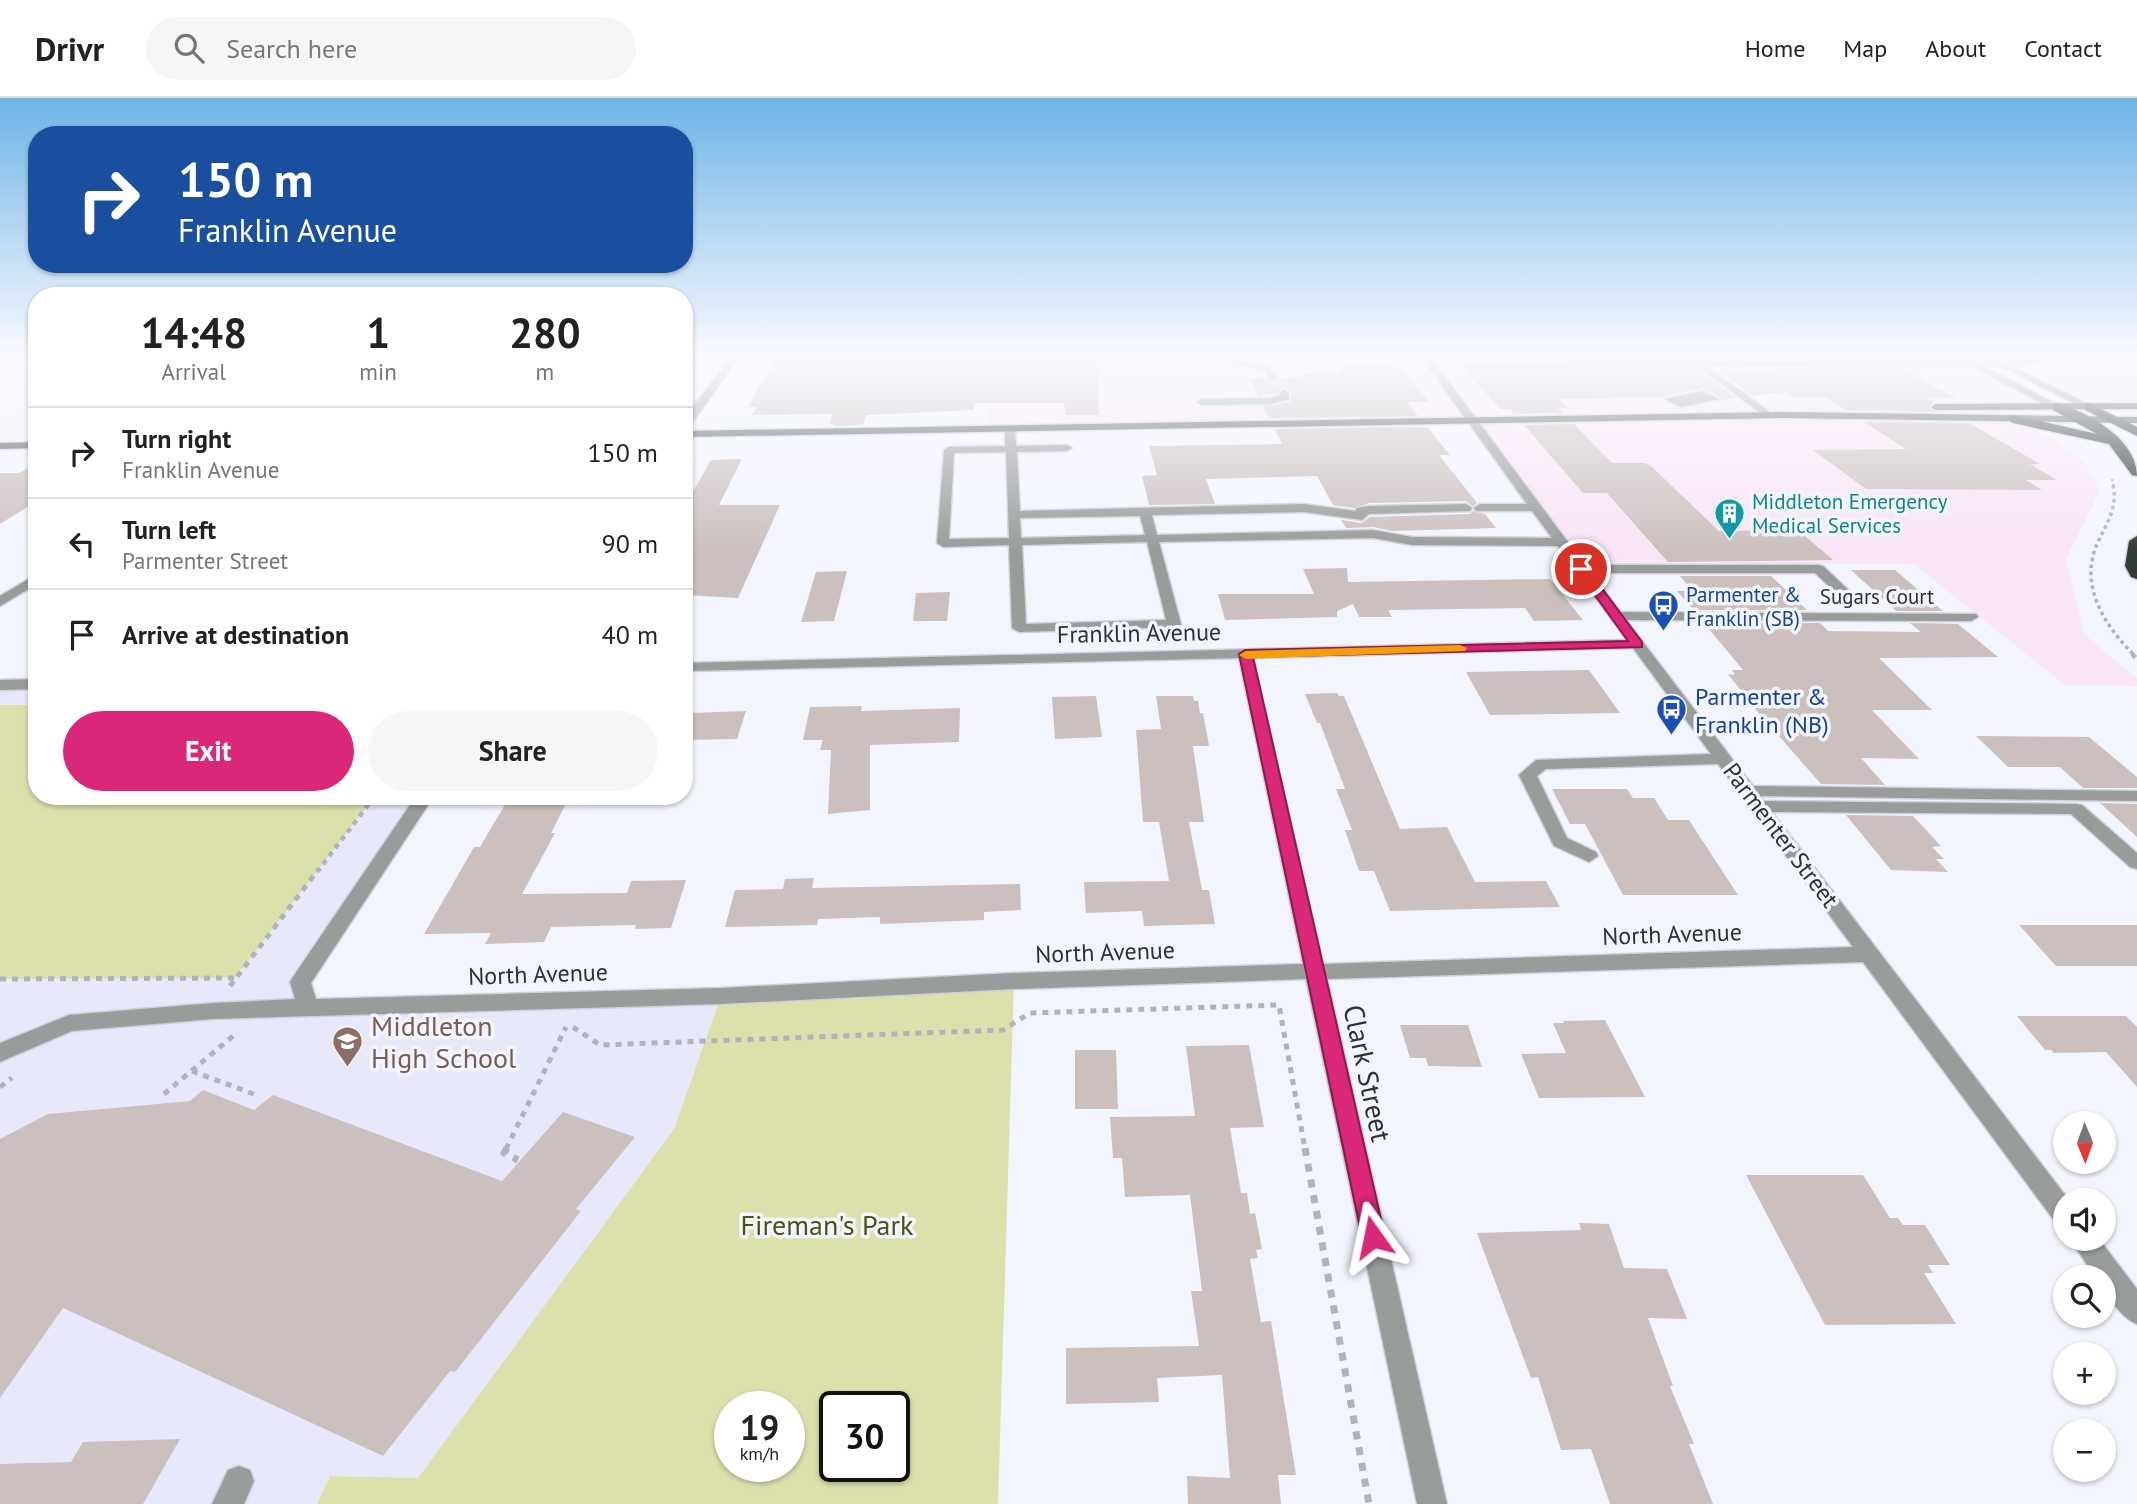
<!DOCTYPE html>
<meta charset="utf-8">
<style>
body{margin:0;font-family:"PT Sans",sans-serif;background:#f6f6f6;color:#222;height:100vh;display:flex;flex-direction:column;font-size:26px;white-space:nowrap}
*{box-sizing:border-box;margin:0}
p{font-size:23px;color:#767676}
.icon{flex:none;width:38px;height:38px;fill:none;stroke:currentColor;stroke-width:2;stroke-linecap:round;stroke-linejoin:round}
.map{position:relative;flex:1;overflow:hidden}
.details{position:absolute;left:28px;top:189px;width:665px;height:518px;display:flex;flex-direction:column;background:#fff;border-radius:28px;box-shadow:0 2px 5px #0004}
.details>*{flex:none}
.top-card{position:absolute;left:28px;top:28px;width:665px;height:147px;border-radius:28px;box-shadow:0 2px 5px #0004;background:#1a4fa0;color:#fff;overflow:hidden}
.needle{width:46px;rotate:179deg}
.tools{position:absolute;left:2053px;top:1013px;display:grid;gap:14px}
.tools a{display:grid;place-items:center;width:63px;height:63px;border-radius:50%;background:#fff;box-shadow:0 2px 5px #0004;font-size:35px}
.speed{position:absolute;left:714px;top:1293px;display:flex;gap:14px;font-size:35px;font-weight:700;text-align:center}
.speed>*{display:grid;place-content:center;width:91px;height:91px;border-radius:50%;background:#fff;box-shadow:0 2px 5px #0004;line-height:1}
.speed small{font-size:18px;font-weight:400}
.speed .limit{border:4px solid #111;border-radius:10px;background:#fff;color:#111}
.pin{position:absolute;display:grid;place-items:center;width:60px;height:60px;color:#fff;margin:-30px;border:4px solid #fff;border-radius:50%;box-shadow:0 2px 7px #0007}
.me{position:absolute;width:77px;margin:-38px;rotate:348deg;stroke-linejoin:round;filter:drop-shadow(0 0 5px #0008)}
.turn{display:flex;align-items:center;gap:24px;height:147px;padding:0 35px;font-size:32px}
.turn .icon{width:91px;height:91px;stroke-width:2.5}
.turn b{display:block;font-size:49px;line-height:60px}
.eta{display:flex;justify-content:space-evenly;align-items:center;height:119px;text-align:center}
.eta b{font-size:42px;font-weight:700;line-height:49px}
.primary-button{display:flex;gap:14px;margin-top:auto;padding:14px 35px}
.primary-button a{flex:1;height:80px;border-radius:42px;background:#db2777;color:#fff;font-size:28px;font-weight:700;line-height:80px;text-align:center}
.primary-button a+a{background:#f6f6f6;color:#222}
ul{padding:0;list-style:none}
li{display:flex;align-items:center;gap:21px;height:91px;padding:0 35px;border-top:2px solid #e0e0e0}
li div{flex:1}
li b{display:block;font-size:26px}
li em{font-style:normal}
header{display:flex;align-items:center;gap:42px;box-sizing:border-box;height:98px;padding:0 35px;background:#fff;border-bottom:2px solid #e0e0e0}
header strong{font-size:33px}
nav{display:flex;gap:38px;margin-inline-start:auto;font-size:24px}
.search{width:490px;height:63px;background:#f6f6f6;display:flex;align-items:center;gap:18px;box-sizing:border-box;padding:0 24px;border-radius:38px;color:#767676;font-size:26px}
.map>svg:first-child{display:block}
</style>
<header>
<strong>Drivr</strong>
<div class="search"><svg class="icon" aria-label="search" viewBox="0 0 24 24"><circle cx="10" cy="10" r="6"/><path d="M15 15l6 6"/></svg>Search here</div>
<nav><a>Home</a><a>Map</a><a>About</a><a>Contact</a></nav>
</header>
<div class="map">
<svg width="2137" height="1406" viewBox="0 0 2137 1406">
<rect width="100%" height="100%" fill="#f3f5fe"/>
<!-- commercial -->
<path fill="#f8e5f5" d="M1051,256H2137V303L1981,305L2059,343L2086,366L2100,393L2066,461L2084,536L2137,581V588L2065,587L1914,466L1576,464L1472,322L985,330L991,306L1051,279Z"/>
<!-- built -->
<path fill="#e7e9fa" d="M37,586V698H425L300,884L308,909L721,898L674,1031L418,1380L330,1378L317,1406H0V587Z"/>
<!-- green -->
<path fill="#dce0ab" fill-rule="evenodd" d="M37,607V698H375L235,880L0,881V607Z
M1014,883L998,1406H317L330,1378L418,1380L674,1031L721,898ZM730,1309H789V1368H730ZM835,1309H894V1368H835Z"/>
<!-- building -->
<path fill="#cbc0be" d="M779,256H1097L1099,317H1066L1064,305H974V312L866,317L863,327L836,328L829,325L832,316L752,317L757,309H749L754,297Z
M1557,256H1680L1736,300L1721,302L1720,299L1702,290L1662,299L1559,301L1569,310H1558L1563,315L1514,316L1510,311H1501L1461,269H1466L1462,265H1567Z
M1696,256H1876L1881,258L1701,259Z
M1366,266L1402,270L1429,304H1407L1418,318L1269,320L1263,309L1290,304L1292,295L1283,290L1277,295L1258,298L1249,280H1266L1272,285L1282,280H1303L1301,276L1342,275L1337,269Z
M1900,269L1956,300H1926L1934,304L1929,308L1933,313L1846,312L1825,299H1795L1787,294L1753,298L1715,271Z
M1864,324L1969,325L2040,366H2030L2057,382H2026L2042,392L1866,391L1813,352L1906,351Z
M1574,326L1612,365H1645L1652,369L1719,433L1798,432L1833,462L1668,464L1607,395H1583L1524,327Z
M1427,329L1450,357H1439L1477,405L1473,408L1466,403L1369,405L1354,410L1333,407L1317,378L1206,381L1215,406L1149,407L1142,378L1157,377L1149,348L1282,346L1275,331Z
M742,361L719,407H780L738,500L684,497V409L711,362Z
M37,365V403L0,426V375H19Z
M1473,413L1485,416L1496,430L1392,433L1373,429L1346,430L1341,422L1362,425L1370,419L1470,416Z
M1347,470L1348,484L1550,481L1583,522L1534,523L1525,510L1388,512L1392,519H1359L1353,506L1337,513V519L1225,522L1218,496H1314L1303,471Z
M1851,472H1895L1943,513H1896Z
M847,473L834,523L801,524L816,474Z
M1680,478H1771L1807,512H1693L1677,493H1693Z
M950,494L947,523H913L916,495Z
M1704,525H1820L1828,533L1921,534L1910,525L1958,526L1998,559L1879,560L1932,612H1872L1919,661L1861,660L1885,687L1821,686L1756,612L1728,576L1735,577L1732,572H1743Z
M1589,572L1620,615L1490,617L1466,574Z
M1337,595L1339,598H1344L1400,731L1447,729L1475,784L1546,783L1560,809L1390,813L1374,773H1359L1345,732H1352L1336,691H1345L1320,625H1317L1305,596Z
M1096,598L1102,639L1055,641L1052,599Z
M1156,598H1193L1194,603H1198L1200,615H1203L1209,648H1193L1204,724H1189L1202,792H1209L1215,826L1144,828L1142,813L1086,815L1084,784L1169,783L1159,724H1143L1136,632L1161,631Z
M862,608L861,613L960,610L959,644L870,647V712L828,716L831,652H820L823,642H803L810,609Z
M746,613L737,641L684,642V628L689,615Z
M1976,638L2089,639L2137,679V690H2083L2060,669H2008Z
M1552,691H1627L1633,700H1654L1668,722H1689L1738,797H1623L1585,726H1570Z
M510,698H570L551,735H555L522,796L627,795L631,783L686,782L671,830L635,831L636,827L551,829L544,844L485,846L491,835L424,836L474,749H480Z
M2100,705L2137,706V739Z
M1846,717L1913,718L1941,748L1932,749L1944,761H1936L1948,774L1891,772Z
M814,780L812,790L1020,786L1021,812L984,814V822L880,826V819L818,821L817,827L725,829L735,792L783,791L785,781Z
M2019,827H2137V868H2056Z
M2017,918H2126L2137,929V989L2106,954L2054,955L2051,952H2045Z
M1605,922L1645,999L1539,1000L1521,956L1566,955L1553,925H1564L1563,923Z
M1400,927H1468L1482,969L1428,968L1426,960H1410Z
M1249,947L1264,1029L1230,1030L1241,1095H1247L1250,1116L1255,1115L1262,1151L1256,1152L1258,1160L1250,1161L1261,1224L1271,1223L1296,1377H1278L1281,1406H1188L1187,1378L1230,1380L1222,1277L1157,1280L1159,1304L1066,1306V1250L1199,1248L1191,1193H1202L1190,1097L1125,1099L1122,1060H1113L1110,1019L1195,1018L1186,948Z
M1075,952H1116L1118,1011H1075Z
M203,992L254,1012L273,997L502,1083L563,1014L635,1039L576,1111L581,1113L455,1274L450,1273L383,1358L63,1210L0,1300V1041L48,1016L190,1003Z
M1746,1077H1863L1890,1120H1898L1903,1127H1925L1950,1167H1928L1933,1175H1924L1956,1226L1825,1227Z
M1579,1125L1609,1126L1624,1170L1667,1171L1687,1221L1648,1220L1673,1288H1670L1694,1346H1689L1713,1406H1610L1591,1351L1561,1352L1538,1279L1531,1280L1477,1135L1581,1132Z
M180,1341L143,1406H0V1366L71,1364L83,1344Z"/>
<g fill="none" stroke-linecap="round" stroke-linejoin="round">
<!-- minor-tunnel -->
<path stroke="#ccced6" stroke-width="10" stroke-dasharray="10 5" stroke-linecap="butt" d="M1274,280L1284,295"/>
<defs>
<path id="minor" d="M733,256H741L688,331L684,332V321Z
M1214,256L1269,268L1279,280L1271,282L1263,272L1211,261V257Z
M1419,256H1428L1585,467H1818L1823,468L1858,501L1851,505L1846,504L1815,475H1591L1620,514L1976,516L1978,519L1971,523L1626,522L1753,688L2137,693V703L1761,698L1764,703L2076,706L2082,707L2137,755V771L2130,769L2071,716L1772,714L2069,1102H2065V1128L2056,1125L1863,864L1327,881L1447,1406H1417L1306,881L1014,891L721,906L213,921L72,933L0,964V945L69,917L213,905L295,901L290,884L293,879L416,698H434L311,885L316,901L721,890L1014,875L1303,866L1239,560L684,573V565L1627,542L1558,448L1412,447L1373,440L1159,444L1181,526L1179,529L1019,534L1012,530L1009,447L943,449L937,445L944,352L949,349L1005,348V330L1010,327L1015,330L1016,348L1067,347L1072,350L1067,353L1017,354L1020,413L1304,406L1355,413L1357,410L1369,408L1466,406L1472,410L1470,413L1369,416L1362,422L1304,414L1152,417L1157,437L1373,432L1412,439L1552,440L1532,413H1476L1474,410L1480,406H1527ZM1006,354L1009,440L949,441L954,355ZM1140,418L1145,437L1021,440L1020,420ZM1147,444L1166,522L1026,526L1022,447ZM1633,550L1711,656L1536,662L1519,677L1554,748L1589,764L1598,758L1596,754L1567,740L1537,678L1546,671L1718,666L1853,849L1323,866L1253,560Z
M1682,256H1692L1700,262L2042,260L2045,261V265L2008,266L2094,309L2085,311L1996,266H1980L2062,309L2053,311L1967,266L1707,268L1771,315V319L1767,320Z
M1284,292L1289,295V301L1270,306L1202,307L1197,304L1202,301L1270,300L1280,297L1279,295Z
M1703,293L1719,301L1681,309L1664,301Z
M37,476V486L0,508V498Z
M37,581V591L0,592V582Z
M2070,1141H2099L2137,1191V1226C2121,1220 2104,1196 2104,1180H2096Z
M239,1368L250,1372L254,1383L244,1406H212L228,1372Z"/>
<path id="major" d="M2137,305V311L1936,312L1931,309L1936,306Z
M1784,314L2137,319V325L1784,320L684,339V333Z
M37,344V350L0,351V345Z"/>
<path id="highway" d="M2057,305C2090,315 2137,342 2137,378L2132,377L2109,346L2013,325L2007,321L2013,317L2097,336L2053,312V306Z
M2089,305L2137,329V338L2085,312V306Z
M2137,438V481L2131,479L2125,468L2129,443Z"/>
</defs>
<!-- minor casing -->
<use href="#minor" stroke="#d0d2da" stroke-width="3"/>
<!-- major casing -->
<use href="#major" stroke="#d0d2da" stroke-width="3"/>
<!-- highway casing -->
<use href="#highway" stroke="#d0d2da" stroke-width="3"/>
<!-- path-far4 -->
<path stroke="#b1b2ba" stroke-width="2.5" stroke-dasharray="2.5 2.5" stroke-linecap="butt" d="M2112,381L2114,389"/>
<!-- path-far3 -->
<path stroke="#b1b2ba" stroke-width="3.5" stroke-dasharray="3.5 3.5" stroke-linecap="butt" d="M2113,387C2118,409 2107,425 2098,444C2078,486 2104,527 2134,557"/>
<!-- path-far2 -->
<path stroke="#b1b2ba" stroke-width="4.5" stroke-dasharray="5 5" stroke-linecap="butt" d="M2132,556L2137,561
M317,774L375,698"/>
<!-- path-far1 -->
<path stroke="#b1b2ba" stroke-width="5" stroke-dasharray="6 6" stroke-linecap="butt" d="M0,881L234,880
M230,888L318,772
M573,929L600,947L1003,932L1030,915L1279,907L1305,1051
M192,973L259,998
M0,989L12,980
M164,996L233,938
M506,1051L566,929"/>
<!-- path -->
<path stroke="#b1b2ba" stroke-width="7" stroke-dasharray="8 8" stroke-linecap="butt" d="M507,1050L504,1055L518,1062
M1305,1050L1369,1406"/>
<!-- minor -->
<use href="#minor" fill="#989c9a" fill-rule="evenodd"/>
<!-- major -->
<use href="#major" fill="#4d5451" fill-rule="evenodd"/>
<!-- highway -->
<use href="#highway" fill="#333b38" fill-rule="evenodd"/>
</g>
<!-- sky -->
<linearGradient id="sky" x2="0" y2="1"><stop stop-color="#6eb4e5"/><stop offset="0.57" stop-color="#fafaff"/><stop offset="1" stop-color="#fafaff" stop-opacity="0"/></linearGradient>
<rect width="2137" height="453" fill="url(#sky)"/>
<!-- route -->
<path fill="#db2777" stroke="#8e194d" stroke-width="2" d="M1577,469H1586L1642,544V549L1253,559L1385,1139L1382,1147L1373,1150L1365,1147L1362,1139L1239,556L1245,552L1628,543L1576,471Z"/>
<!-- slow -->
<path fill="#f59e0b" d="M1460,547L1467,550L1465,553L1246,561L1239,557L1246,553Z"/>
<!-- icons -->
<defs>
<symbol id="building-pin" viewBox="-11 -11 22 30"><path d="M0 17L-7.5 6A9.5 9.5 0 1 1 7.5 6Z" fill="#0f9aa8" stroke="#f3f5fe"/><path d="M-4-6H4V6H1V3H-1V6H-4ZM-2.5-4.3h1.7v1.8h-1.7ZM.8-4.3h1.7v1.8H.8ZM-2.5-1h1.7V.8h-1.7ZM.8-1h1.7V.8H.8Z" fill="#fff"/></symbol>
<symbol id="bus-pin" viewBox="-11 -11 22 30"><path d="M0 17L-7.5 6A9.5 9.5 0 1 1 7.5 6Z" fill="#1a4fb4" stroke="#f3f5fe"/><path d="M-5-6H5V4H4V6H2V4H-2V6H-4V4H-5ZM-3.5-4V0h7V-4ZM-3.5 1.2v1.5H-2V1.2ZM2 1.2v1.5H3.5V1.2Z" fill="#fff"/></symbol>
<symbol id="school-pin" viewBox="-11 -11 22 30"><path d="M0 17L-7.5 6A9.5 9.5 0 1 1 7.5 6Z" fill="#8d6e63" stroke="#f3f5fe"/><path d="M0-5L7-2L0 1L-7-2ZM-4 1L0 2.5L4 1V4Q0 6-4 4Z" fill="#fff"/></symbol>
</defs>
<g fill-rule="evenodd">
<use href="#building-pin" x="1712" y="398" width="35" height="47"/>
<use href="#bus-pin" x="1646" y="490" width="35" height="47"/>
<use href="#bus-pin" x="1654" y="594" width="35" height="47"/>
<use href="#school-pin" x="330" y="926" width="35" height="47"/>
</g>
<g text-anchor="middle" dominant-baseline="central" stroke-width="7" stroke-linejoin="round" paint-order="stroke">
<!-- far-culture labels -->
<g font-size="21" fill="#0d838f" stroke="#f3f5fe" text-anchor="start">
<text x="1752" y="403">Middleton Emergency<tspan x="1752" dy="24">Medical Services</tspan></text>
</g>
<!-- far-transit labels -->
<g font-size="21" fill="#164399" stroke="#f3f5fe" text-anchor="start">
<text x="1686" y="496">Parmenter &amp;<tspan x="1686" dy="24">Franklin (SB)</tspan></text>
</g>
<!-- far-street labels -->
<g font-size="21" fill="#303034" stroke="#f3f5fe">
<text x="1877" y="498">Sugars Court</text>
</g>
<!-- street labels -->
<g font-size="24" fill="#303034" stroke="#f3f5fe">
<text transform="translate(1139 535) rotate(-1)">Franklin Avenue</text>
<text transform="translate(1781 737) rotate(53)">Parmenter Street</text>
<text transform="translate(1672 836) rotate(-2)">North Avenue</text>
<text transform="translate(1105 854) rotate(-2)">North Avenue</text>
<text transform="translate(538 876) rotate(-2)">North Avenue</text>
</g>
<!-- transit labels -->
<g font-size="24" fill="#164399" stroke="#f3f5fe" text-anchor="start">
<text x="1695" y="598">Parmenter &amp;<tspan x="1695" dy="28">Franklin (NB)</tspan></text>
</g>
<!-- near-education labels -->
<g font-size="28" fill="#785e54" stroke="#f3f5fe" text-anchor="start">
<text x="371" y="927">Middleton<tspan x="371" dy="32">High School</tspan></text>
</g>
<!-- near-street labels -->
<g font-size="28" fill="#303034" stroke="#f3f5fe">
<text transform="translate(1368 975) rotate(78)">Clark Street</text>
</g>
<!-- near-park labels -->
<g font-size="28" fill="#4f5110" stroke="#f3f5fe">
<text x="827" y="1126">Fireman's Park</text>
</g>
</g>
</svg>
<div class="tools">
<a><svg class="needle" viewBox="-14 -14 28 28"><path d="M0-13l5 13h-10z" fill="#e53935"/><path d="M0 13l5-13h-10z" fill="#767676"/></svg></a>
<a><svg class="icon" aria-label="sound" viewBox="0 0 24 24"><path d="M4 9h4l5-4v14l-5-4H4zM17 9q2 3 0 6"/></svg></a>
<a><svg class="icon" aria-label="search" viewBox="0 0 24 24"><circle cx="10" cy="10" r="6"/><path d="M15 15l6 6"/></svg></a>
<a>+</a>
<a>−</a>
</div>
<div class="speed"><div>19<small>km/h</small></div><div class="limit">30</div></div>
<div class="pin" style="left:1581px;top:471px;background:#d93025"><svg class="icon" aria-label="arrive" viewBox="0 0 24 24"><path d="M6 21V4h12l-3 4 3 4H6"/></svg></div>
<svg class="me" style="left:1373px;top:1139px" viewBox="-20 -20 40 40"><path d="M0-17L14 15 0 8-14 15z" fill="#db2777" stroke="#fff" stroke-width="4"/></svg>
<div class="top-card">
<div class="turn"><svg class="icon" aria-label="right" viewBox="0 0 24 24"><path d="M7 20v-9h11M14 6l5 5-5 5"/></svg><div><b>150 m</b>Franklin Avenue</div></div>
</div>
<section class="details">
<div class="eta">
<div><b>14:48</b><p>Arrival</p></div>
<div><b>1</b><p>min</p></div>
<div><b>280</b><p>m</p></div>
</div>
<ul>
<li><svg class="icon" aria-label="right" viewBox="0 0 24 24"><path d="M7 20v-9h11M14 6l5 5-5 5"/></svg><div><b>Turn right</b><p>Franklin Avenue</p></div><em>150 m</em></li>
<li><svg class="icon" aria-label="left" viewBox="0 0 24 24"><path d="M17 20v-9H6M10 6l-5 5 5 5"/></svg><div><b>Turn left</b><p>Parmenter Street</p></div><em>90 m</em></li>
<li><svg class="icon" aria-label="arrive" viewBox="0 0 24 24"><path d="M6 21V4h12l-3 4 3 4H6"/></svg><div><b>Arrive at destination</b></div><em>40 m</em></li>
</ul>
<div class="primary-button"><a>Exit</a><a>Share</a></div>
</section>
</div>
